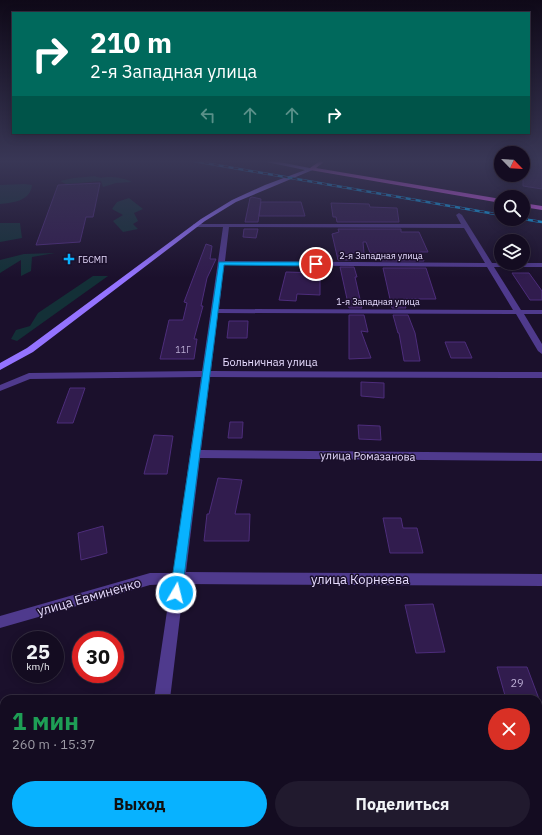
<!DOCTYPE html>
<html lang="ru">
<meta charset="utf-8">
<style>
body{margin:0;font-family:"IBM Plex Sans",sans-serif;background:#211a2e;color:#f1f3f6;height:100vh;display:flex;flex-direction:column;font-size:15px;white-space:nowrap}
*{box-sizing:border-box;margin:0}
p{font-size:13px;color:#9d9ba5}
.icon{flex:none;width:22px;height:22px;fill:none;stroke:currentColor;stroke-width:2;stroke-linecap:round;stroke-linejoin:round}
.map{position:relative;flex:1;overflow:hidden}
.sheet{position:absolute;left:0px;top:695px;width:542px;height:140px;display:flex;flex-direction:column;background:#140c21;border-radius:12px 12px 0 0;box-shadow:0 2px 10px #0003,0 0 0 1px #332c3f}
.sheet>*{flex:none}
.banner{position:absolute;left:12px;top:12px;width:518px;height:122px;border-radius:0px;box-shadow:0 2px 10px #0003,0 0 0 1px #332c3f;background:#00695c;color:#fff;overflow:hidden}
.needle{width:26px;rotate:115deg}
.buttons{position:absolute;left:494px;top:146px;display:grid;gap:8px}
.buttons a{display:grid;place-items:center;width:36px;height:36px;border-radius:50%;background:#140c21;box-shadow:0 2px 10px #0003,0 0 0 1px #332c3f;font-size:20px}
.speed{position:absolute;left:12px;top:631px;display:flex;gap:8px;font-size:20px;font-weight:700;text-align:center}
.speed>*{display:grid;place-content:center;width:52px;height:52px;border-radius:50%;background:#140c21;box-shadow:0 2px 10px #0003,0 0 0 1px #332c3f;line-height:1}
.speed small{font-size:10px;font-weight:400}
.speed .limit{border:6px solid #d22;background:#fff;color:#111}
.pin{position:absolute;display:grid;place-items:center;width:34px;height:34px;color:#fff;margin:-17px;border:2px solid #fff;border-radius:50%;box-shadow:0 1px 4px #0007}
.me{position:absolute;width:44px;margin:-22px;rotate:8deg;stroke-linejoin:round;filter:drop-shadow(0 0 3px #0008)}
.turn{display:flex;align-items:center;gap:14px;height:84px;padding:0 12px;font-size:18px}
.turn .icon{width:52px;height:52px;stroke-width:2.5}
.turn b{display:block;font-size:28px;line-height:34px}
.lanes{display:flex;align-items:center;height:38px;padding:0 12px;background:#0003;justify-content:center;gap:20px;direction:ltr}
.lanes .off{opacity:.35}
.round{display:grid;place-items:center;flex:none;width:42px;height:42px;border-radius:21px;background:#211a2e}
.head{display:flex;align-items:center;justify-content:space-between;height:68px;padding:0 12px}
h1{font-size:24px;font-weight:800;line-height:30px;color:#1e9e55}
.primary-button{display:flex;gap:8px;margin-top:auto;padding:8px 12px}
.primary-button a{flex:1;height:46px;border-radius:24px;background:#08b2ff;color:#111;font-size:16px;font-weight:800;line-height:46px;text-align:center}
.primary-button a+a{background:#211a2e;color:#f1f3f6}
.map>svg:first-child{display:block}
</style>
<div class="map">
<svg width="542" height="835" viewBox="0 0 542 835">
<rect width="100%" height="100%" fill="#1b102c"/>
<!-- green -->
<path fill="#133037" d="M95,176C100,179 104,177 110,177C116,177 127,179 132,182L116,183L103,187L101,181L66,184L60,181L74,178Z
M25,184L32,185C31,201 12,203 0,204V185Z
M129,198L143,209L134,213L138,221L133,224L138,229L123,232L113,221L123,215L112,209L117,202Z
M0,223H20L22,238L0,242Z
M55,253L32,257L31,271L21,276V260L0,273V260L24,254Z
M93,276H108L17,341L11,339L16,330L30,326L38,313Z"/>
<!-- building -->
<path fill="#311c4e" stroke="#4d2d7b" d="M523,161H542V189L523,186Z
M100,183L93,217H86L80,242L36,245L58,185Z
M252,197L261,199L258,222H245L250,198Z
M261,202H301L305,216H259Z
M331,203L369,204L370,207L397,208L399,222H337L336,217H333Z
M244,229H258L256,238L243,237Z
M338,229H401V232H419L428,252H420L424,261H380L377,253H370L366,242H363L364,253H348L351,260H338L332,234L339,232Z
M206,244L212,246L210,259H216L207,278L201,306H203L194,339H197L194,359H160L169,320H183L187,303L184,302Z
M340,267H354L357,277H355L362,308H349Z
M383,268H426L436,299H403L406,308H392Z
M286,272L320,273V295L297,294L296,301L279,300Z
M512,273H529L542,291V300H530Z
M349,315H364L368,332L361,331L371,358L349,359Z
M393,315H408L415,333L420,361H404L399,333H398Z
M229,321H248L247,338H227Z
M445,342H465L472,358H451Z
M361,382L384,383V398L361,396Z
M70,388H85L73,423H57Z
M230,422H243L242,438H228Z
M358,425L380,426L381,440L359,439Z
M154,435L173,436L167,474H144Z
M218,478L242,480L235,514H250L249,541H204L207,514H209Z
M383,518H401L403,528H417L423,553H390Z
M103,526L107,553L81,560L78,533Z
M433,604L445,652L416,653L405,605Z
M497,667H527L539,699H506Z"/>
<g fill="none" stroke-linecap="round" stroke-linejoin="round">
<!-- street -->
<path fill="#4f3a8d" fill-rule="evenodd" d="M459,213L462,215L492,263H542V267H494L521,310H542V314H524L542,344V354L538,351L516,314L218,313L211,371L542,372V378L210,377L201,450L542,453V461L200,458L186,572L542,574V586L184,584L170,699H154L171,584L150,585L0,628V616L150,573H173L201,377L30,379L0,391V385L29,373L202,371L223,227H196L193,225L194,224H461L456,215ZM229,227L464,228L485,263L225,261ZM224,265L487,267L513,310L219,309Z
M538,767H542V785H538Z
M135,831H153L152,835H134Z"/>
<!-- secondary -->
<path fill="#9473ff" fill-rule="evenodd" d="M262,161H274L315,169L236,202L205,221L33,352L0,370V363L27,348L201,219L232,200L265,185L305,170Z"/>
<!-- primary -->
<path fill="#e663ff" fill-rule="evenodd" d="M320,161H325L316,168L501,199V203L310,170V168Z
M523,203L542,206V210L523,207Z"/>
<defs>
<path id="rail" d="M194,161L501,215
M523,219L542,222"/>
</defs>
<!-- rail casing -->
<use href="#rail" stroke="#08b2ff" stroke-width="2.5"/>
<!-- rail -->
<use href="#rail" stroke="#1b102c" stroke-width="1.5" stroke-dasharray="5" stroke-linecap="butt"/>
</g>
<!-- sky -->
<linearGradient id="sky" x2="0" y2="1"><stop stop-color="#0f0918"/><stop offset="0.58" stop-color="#393756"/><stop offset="1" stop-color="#393756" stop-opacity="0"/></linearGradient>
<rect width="542" height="278" fill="url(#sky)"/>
<!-- route -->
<path fill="#08b2ff" stroke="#0574a6" d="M219,262H316L319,264L316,266L224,265L182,593L180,597L176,599L172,597L170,593Z"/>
<!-- markers -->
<path fill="#08b2ff" stroke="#1b102c" stroke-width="1.5" d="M67 253h4v4h4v4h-4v4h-4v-4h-4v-4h4z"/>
<g text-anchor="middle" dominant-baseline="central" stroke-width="3" stroke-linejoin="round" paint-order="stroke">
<!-- far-street labels -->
<g font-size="9" fill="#e7dcff" stroke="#1b102c">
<text x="381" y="255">2-я Западная улица</text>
<text x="378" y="301">1-я Западная улица</text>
</g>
<!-- far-poi labels -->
<g font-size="9" fill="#e7dcff" stroke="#1b102c" text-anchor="start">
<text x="78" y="259">ГБСМП</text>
</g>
<!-- number labels -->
<g font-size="9" fill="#baacd3">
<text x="183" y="349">11Г</text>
</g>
<!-- street labels -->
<g font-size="11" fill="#e7dcff" stroke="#1b102c">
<text x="270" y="362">Больничная улица</text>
<text transform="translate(368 456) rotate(1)">улица Ромазанова</text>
</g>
<!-- near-number labels -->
<g font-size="11" fill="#baacd3">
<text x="517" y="683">29</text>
</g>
<!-- near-street labels -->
<g font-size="13" fill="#e7dcff" stroke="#1b102c">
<text x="360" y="579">улица Корнеева</text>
<text transform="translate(89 597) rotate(-16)">улица Евминенко</text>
</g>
</g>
</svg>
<div class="buttons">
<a><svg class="needle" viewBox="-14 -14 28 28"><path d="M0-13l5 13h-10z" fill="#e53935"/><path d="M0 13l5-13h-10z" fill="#9d9ba5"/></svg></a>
<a><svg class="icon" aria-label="search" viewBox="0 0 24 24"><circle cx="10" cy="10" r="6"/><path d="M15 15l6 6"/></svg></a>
<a><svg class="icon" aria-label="layers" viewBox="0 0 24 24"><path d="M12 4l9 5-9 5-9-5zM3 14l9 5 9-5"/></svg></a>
</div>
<div class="speed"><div>25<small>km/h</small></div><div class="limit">30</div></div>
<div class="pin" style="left:316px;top:264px;background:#d93025"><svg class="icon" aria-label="arrive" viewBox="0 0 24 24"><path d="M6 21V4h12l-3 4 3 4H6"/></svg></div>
<svg class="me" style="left:176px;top:593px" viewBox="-20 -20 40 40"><circle r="17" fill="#08b2ff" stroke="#fff" stroke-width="3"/><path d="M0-11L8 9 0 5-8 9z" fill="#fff"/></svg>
<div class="banner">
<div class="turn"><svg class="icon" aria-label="right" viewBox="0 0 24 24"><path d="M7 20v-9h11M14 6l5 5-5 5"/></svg><div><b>210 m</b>2-я Западная улица</div></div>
<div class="lanes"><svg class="icon off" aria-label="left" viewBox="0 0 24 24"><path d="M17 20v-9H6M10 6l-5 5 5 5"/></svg><svg class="icon off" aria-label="ahead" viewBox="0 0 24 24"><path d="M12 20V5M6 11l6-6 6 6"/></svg><svg class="icon off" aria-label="ahead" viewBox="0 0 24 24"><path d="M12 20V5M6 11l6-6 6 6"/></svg><svg class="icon" aria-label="right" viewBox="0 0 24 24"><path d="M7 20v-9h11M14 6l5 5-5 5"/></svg></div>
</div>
<section class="sheet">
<div class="head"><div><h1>1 мин</h1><p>260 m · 15:37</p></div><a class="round" style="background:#d93025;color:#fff"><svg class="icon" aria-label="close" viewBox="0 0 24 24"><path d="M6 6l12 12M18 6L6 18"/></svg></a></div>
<div class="primary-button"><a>Выход</a><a>Поделиться</a></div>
</section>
</div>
